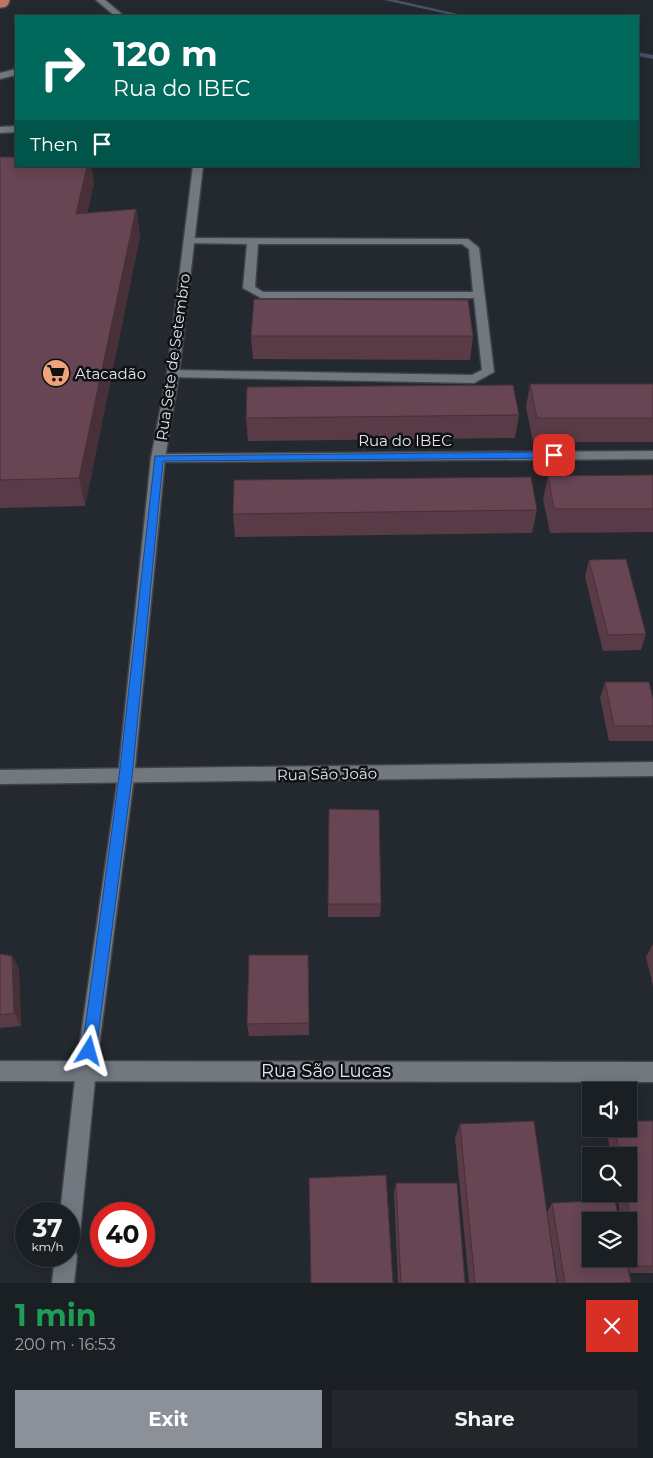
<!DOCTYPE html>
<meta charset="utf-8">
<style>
body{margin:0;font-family:Montserrat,sans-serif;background:#23272b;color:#f1f3f6;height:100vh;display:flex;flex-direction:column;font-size:19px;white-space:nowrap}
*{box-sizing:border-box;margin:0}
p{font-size:16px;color:#9fa2a6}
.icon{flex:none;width:28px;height:28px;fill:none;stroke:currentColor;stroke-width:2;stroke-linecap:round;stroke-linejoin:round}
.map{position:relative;height:1283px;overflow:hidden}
.side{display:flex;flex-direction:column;background:#1a1f23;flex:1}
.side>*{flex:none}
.top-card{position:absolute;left:15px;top:15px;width:624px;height:152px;border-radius:0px;box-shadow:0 2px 12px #0003,0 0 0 1px #383d41;background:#00695c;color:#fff;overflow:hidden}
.fabs{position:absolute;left:582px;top:1082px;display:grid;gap:10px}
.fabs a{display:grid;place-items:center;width:55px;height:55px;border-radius:0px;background:#1a1f23;box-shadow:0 2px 12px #0003,0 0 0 1px #383d41;font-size:25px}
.speed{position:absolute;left:15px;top:1202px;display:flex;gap:10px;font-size:25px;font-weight:700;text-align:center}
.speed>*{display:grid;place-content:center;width:65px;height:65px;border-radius:50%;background:#1a1f23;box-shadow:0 2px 12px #0003,0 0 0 1px #383d41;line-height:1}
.speed small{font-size:12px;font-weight:400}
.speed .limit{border:8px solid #d22;background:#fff;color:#111}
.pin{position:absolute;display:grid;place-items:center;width:42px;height:42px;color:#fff;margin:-21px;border-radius:10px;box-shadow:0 2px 8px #0006}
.me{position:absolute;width:55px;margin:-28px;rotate:8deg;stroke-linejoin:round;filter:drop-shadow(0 0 4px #0008)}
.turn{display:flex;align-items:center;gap:18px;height:105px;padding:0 15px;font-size:22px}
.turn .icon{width:65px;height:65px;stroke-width:2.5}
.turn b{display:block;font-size:35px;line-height:42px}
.then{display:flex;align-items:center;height:48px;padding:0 15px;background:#0003;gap:10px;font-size:19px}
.round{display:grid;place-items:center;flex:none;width:52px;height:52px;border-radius:0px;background:#23272b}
.headline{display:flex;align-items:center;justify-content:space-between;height:85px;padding:0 15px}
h1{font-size:30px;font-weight:700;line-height:38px;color:#1e9e55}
.primary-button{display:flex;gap:10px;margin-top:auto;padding:10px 15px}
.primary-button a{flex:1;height:58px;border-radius:0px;background:#8c9099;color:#fff;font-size:20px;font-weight:700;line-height:58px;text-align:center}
.primary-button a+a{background:#23272b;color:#f1f3f6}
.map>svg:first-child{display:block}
</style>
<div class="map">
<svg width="653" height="1283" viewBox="0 0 653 1283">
<rect width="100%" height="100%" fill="#23292f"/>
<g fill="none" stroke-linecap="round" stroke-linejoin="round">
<!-- stream -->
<path fill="#465364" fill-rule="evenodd" d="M384,0H396L467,16H456Z
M638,52L653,55V59L638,56Z"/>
<defs>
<path id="lane" d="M16,69V75L0,79V73Z
M16,126V132L0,133V127Z
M190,238L468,239L479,248L494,372L474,383L169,377L167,374L169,371L173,370L472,375L482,370L474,298H261L243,288L247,244L186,243V239ZM258,244H462L469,249L473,292H263L255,287Z"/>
<path id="street" d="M653,451V459L158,462L151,458L158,454Z
M653,762V776L0,784V770Z
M0,1061L653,1062V1082L0,1081Z"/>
<path id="secondary" d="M96,0H105L124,16H115Z
M193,166H203L179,374L165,458L134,777L96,1070L80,1233L77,1241L69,1244V1214H60L76,1070L118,777L151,458L167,374Z
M69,1246L74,1248L77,1256L74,1283H52L55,1256H69Z"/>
<path id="primary" d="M0,0H2"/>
</defs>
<!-- lane casing -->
<use href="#lane" stroke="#40444a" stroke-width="3"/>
<!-- street casing -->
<use href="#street" stroke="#40444a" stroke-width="3"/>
<!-- secondary casing -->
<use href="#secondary" stroke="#40444a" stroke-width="3"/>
<!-- primary casing -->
<use href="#primary" stroke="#40444a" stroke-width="18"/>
<!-- lane -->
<use href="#lane" fill="#717880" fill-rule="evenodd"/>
<!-- street -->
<use href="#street" fill="#717880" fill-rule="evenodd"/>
<!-- secondary -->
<use href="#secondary" fill="#717880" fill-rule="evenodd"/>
<!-- primary -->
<use href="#primary" stroke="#c07366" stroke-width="15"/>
</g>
<!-- wall -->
<path fill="#593b47" d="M0,157L16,166H91L94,183L87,213L136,209L140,236L85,506L0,508Z
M251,336H473L470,360L253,359Z
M530,384H653V442H533L526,407Z
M519,415L515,438L248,441L246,418Z
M653,475V532L550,533L543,499L548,476Z
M537,510L532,533L235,537L233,514Z
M589,560L646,634L641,650L603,651L585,577Z
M605,682L653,699V741H609L600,698Z
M329,809L381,904L380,917H328Z
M653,944V986L646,957Z
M0,954L12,956L19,969L21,1026L0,1028Z
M309,968V1035L249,1036L247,1024Z
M653,1121V1273H630L627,1259H629V1221H621L617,1194H629V1156H611L607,1132L609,1129H629Z
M460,1124L547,1212L552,1203L631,1282L630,1283H558L548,1219L557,1283H469L455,1138Z
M396,1183L465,1283H398L394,1192Z"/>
<!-- shaded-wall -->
<path fill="#483039" d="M87,166H91L94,183L81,241L76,214Z
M136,209L140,236L85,506L79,478Z
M12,956L19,969L21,1026L14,1013Z"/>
<!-- building -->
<path fill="#674552" stroke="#483039" d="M0,157H16V166H87L76,214L136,209L79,478L0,480Z
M254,299L468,300L473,336H251Z
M530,384H653V418H537Z
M513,385L519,415L246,418L247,387Z
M653,475V509H554L548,476Z
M531,477L537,510L233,514L234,480Z
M626,559L646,634L608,635L589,560Z
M605,682H649L653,699V726H614Z
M329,809L379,810L381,904H328Z
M0,954L12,956L14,1013L0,1015Z
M249,955H308L309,1023L247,1024Z
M534,1121L557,1283H475L460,1124Z
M629,1121H653V1266H638L626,1194H629V1156H620L615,1129H629Z
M386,1175L393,1283H311L309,1178Z
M396,1183H457L465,1283H401Z
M615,1200L619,1221H591V1259H626L631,1282L617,1283H565L552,1203Z"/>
<!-- route -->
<path fill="#1a73e8" stroke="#114b97" d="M554,452L559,455L557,458L163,461L132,777L96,1051L94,1056L89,1058L84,1056L82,1051L119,777L155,456Z"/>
<!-- icons -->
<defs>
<symbol id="supermarket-disc" viewBox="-11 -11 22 22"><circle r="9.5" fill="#f0a27a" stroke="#0f1114"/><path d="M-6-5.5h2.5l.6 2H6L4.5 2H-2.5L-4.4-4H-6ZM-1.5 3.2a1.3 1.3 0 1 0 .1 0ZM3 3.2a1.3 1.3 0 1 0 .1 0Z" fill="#111"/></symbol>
</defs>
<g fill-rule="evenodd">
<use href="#supermarket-disc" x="40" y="357" width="32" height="32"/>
</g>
<g text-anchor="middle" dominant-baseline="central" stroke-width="5" stroke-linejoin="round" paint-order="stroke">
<!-- street labels -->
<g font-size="15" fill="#e3e7ec" stroke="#0f1114">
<text transform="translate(173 357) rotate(-82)">Rua Sete de Setembro</text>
<text x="405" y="440">Rua do IBEC</text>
<text transform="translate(327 774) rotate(-1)">Rua São João</text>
</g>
<!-- poi labels -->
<g font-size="15" fill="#e3e7ec" stroke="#0f1114" text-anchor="start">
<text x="75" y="373">Atacadão</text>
</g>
<!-- near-street labels -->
<g font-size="18" fill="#e3e7ec" stroke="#0f1114">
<text x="326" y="1071">Rua São Lucas</text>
</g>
</g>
</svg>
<div class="fabs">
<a><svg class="icon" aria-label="sound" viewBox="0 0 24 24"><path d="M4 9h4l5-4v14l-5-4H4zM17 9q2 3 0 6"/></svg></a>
<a><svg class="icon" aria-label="search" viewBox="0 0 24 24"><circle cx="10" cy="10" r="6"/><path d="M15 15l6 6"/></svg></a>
<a><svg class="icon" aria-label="layers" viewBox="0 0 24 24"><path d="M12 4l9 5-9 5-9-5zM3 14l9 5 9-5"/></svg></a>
</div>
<div class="speed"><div>37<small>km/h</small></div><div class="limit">40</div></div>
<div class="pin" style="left:554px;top:455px;background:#d93025"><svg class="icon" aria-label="arrive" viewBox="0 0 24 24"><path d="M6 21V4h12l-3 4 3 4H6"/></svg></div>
<svg class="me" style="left:89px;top:1051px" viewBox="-20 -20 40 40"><path d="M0-17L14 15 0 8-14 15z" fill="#1a73e8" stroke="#fff" stroke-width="4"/></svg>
<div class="top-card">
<div class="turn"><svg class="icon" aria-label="right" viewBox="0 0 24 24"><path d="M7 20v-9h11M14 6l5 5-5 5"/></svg><div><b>120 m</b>Rua do IBEC</div></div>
<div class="then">Then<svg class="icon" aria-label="arrive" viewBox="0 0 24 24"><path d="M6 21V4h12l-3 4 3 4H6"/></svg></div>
</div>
</div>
<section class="side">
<div class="headline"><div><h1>1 min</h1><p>200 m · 16:53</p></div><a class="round" style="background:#d93025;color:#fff"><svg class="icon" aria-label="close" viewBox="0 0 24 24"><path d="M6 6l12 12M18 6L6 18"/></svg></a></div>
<div class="primary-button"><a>Exit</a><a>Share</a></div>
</section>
